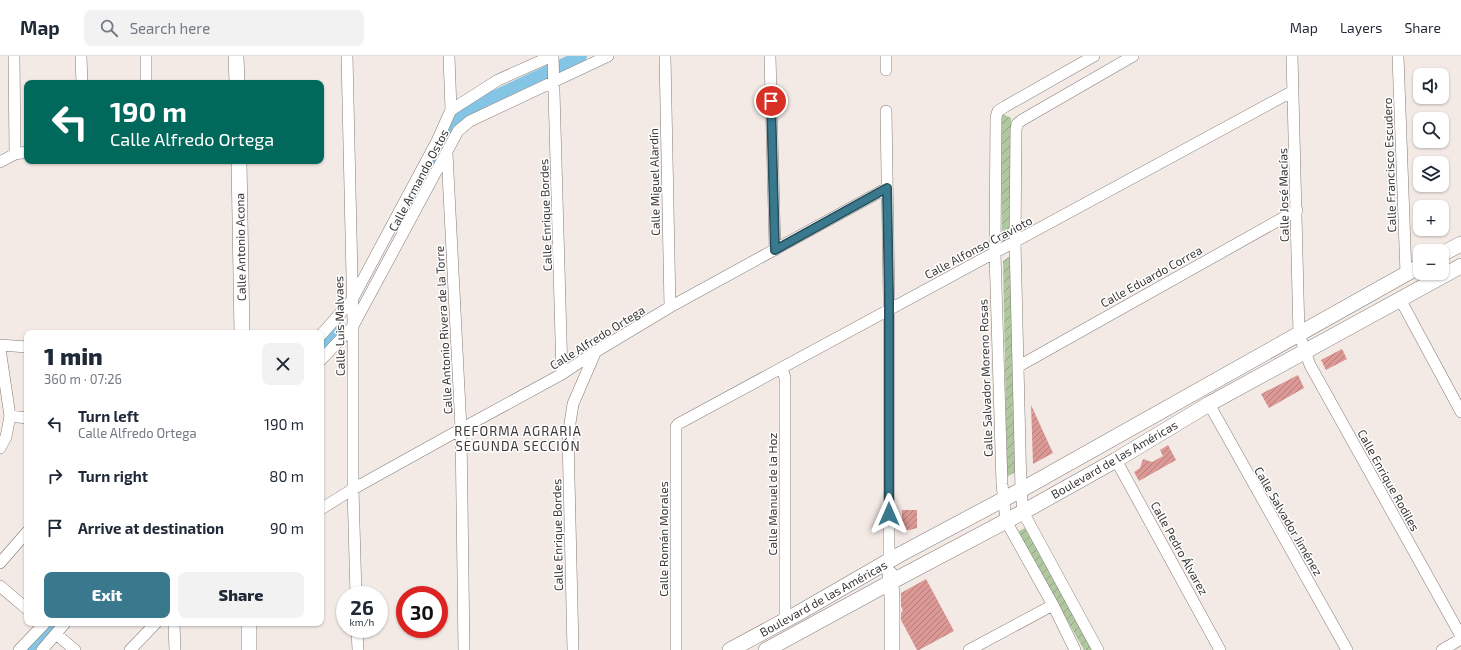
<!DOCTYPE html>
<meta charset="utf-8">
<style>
body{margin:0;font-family:"Exo 2",sans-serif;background:#f2f2f3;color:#1f2937;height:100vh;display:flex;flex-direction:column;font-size:15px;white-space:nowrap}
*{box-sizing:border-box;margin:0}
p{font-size:13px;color:#747a83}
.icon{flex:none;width:22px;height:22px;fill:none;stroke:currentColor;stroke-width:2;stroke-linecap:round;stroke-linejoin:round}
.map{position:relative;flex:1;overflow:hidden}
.panel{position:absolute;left:24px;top:274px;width:300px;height:296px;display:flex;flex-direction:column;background:#fff;border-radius:8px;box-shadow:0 1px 3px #0004}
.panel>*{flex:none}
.guide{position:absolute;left:24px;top:24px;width:300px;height:84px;border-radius:8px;box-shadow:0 1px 3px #0004;background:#00695c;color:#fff;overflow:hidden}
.tools{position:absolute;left:1413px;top:12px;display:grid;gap:8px}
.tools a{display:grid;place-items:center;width:36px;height:36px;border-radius:8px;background:#fff;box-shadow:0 1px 3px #0004;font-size:20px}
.speed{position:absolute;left:336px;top:530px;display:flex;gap:8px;font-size:20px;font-weight:700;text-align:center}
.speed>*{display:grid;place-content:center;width:52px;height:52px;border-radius:50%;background:#fff;box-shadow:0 1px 3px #0004;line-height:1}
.speed small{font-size:10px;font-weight:400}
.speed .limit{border:6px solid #d22;background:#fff;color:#111}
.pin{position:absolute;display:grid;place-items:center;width:34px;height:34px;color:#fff;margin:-17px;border:2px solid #fff;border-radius:50%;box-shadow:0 1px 4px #0007}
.me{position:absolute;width:44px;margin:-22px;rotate:0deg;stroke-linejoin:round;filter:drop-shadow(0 0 3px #0008)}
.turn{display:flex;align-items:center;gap:14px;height:84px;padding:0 20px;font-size:18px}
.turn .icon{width:52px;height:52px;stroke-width:2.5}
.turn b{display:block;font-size:28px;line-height:34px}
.round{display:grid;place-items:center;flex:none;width:42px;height:42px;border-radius:8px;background:#f2f2f3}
.overview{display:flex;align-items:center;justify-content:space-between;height:68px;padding:0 20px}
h1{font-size:24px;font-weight:800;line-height:30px}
.cta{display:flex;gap:8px;margin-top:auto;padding:8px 20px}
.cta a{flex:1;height:46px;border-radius:8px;background:#39788d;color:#fff;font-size:16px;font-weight:800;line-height:46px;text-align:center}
.cta a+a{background:#f2f2f3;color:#1f2937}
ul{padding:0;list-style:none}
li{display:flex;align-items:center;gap:12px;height:52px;padding:0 20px}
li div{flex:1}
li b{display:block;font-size:15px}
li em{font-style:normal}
header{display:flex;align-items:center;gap:24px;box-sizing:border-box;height:56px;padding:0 20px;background:#fff;border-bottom:1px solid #e0e1e3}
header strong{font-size:19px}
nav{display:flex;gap:22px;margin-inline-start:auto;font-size:14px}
.search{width:280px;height:36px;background:#f2f2f3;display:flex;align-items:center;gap:10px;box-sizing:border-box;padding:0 14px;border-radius:8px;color:#747a83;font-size:15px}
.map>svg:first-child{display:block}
</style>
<header>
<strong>Map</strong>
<div class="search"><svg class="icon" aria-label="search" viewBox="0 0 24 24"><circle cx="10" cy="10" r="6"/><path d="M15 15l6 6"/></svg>Search here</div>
<nav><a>Map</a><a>Layers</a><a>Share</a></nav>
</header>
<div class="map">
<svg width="1461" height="594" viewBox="0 0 1461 594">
<defs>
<pattern id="garden-furrows" width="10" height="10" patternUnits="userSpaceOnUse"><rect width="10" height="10" fill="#afc89f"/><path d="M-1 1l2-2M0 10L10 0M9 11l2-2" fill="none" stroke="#8fa382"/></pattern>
<pattern id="building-hatch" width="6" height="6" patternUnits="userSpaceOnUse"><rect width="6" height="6" fill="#db9895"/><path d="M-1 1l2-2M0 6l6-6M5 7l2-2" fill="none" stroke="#b37d7a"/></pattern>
</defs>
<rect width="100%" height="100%" fill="#f3eae5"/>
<!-- garden -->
<path fill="url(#garden-furrows)" d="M1001,57L1011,62L1012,184L1002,189Z
M1012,199L1017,415L1007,421L1003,205Z
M1025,472L1093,594H1084L1017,476Z"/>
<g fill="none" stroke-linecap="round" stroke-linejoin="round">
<!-- canal -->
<path stroke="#84c5e6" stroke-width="12" d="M403,165L453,70L462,60L480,47L581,0
M321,292L339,273
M29,594L52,567"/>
</g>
<!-- building -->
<path fill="url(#building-hatch)" d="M1342,293L1347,303L1326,314L1321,304Z
M1298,319L1304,332L1269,352L1261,338Z
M1031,349L1053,397L1033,408Z
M1168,389L1176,404L1139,425L1134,416L1140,412L1143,403L1152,406L1163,400L1160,394Z
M902,454H917V472L910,474H902Z
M926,523L954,575L919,594H917L901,564V557L903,555L901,550V537Z"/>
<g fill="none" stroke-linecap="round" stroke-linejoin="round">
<defs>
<path id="street" d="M14,0L15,98
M81,0L82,27
M146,0V27
M347,0L353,265V433L356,539
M449,0L451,54
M553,0L562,318
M665,0L670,251
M770,0L775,194
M1292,0L1299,278L1310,309L1461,580
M1398,0L1406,218
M886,14V0
M886,55L889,241V505
M447,97L461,373L464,594
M0,106L15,98L27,96
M1400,243L1461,356
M321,279L352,244L437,85L451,54L498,24L552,0
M0,289L27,291
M0,293L10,360L6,381L0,392
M321,304L353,270L458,75L470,65L608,0
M1019,310L1297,154
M782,312L785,322V564
M1209,348L1347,594
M10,360L27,362
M1116,404L1220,594
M321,453L353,433L461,373L562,318L595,296L670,251L887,132
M0,507L27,476
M0,530L27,553
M174,567L175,594
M357,573L358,594
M56,578L75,594
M19,594L45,567
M42,594L65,567
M130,594L156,567
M573,594L568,380L573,348L595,297
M676,594V371L678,368L1293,35
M969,594L1053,549
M1075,594L1053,549L1006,465L1002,428L995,197L996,61L998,55L1006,50L1094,0
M1098,594L1023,456L1021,434L1015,186L1016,74L1017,68L1022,64L1133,0
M1442,594L1461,583"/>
<path id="secondary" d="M236,0L237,27
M239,105L242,277
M1442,198L1461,188
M890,518L892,541V594
M249,567V594
M730,594L795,559L899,499L1021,434L1420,210
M766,594L891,526L1023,456L1116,404L1209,348L1461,210"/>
</defs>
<!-- street casing -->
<use href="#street" stroke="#847c77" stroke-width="12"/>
<!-- secondary casing -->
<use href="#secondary" stroke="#847c77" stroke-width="16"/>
<!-- street -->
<use href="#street" stroke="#fff" stroke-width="11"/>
<!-- secondary -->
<use href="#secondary" stroke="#fff" stroke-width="15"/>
</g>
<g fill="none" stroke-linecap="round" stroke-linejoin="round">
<defs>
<path id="route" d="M771,45L775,194L887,132L889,241V458"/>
</defs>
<!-- route casing -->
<use href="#route" stroke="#254e5c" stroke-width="10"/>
<!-- route -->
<use href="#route" stroke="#39788d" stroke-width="7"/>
</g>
<g text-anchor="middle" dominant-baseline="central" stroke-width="3" stroke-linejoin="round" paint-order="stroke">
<!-- street labels -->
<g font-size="12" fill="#3a3735" stroke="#fff">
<text transform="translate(1389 109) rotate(-92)">Calle Francisco Escudero</text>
<text transform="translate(418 124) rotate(-62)">Calle Armando Ostos</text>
<text transform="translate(654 126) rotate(-91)">Calle Miguel Alardín</text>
<text transform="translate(1283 139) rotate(-91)">Calle José Macías</text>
<text transform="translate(545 159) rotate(-92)">Calle Enrique Bordes</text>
<text transform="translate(240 191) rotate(-91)">Calle Antonio Acona</text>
<text transform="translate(978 191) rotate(-28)">Calle Alfonso Cravioto</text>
<text transform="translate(1151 220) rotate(-29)">Calle Eduardo Correa</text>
<text transform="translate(339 270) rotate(-91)">Calle Luis Malvaes</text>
<text transform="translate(443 274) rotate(-93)">Calle Antonio Rivera de la Torre</text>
<text transform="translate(597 281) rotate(-32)">Calle Alfredo Ortega</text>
<text transform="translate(985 322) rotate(-92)">Calle Salvador Moreno Rosas</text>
<text transform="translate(1114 403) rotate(-30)">Boulevard de las Américas</text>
<text transform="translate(1389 424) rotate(61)">Calle Enrique Rodiles</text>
<text transform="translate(772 438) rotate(-90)">Calle Manuel de la Hoz</text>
<text transform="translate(1289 465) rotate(60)">Calle Salvador Jiménez</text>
<text transform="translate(557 479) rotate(-91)">Calle Enrique Bordes</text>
<text transform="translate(663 483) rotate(-90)">Calle Román Morales</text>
<text transform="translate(1180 492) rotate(61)">Calle Pedro Álvarez</text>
<text transform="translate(823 542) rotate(-29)">Boulevard de las Américas</text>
</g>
<!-- neighbourhood labels -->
<g font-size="13" letter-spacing="1" fill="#3a3735" stroke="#fff">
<text x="518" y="375">REFORMA AGRARIA<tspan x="518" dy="15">SEGUNDA SECCIÓN</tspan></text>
</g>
</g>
</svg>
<div class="tools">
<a><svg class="icon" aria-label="sound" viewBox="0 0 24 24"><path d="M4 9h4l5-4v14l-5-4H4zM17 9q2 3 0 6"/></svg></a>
<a><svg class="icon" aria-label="search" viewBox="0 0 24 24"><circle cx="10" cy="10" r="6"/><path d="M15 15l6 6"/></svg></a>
<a><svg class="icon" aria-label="layers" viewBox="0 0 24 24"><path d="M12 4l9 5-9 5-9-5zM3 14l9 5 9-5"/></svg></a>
<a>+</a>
<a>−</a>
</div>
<div class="speed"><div>26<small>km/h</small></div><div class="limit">30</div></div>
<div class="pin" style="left:771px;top:45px;background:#d93025"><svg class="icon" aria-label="arrive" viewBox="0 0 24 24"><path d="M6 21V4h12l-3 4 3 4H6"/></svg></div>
<svg class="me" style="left:889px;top:458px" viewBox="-20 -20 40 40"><path d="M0-17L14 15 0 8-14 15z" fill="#39788d" stroke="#fff" stroke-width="4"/></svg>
<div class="guide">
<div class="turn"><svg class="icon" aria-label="left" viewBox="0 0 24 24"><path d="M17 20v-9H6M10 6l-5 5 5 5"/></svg><div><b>190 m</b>Calle Alfredo Ortega</div></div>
</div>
<section class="panel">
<div class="overview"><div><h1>1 min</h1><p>360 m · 07:26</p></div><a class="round"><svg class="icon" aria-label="close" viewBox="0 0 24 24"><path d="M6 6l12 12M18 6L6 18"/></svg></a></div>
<ul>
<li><svg class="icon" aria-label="left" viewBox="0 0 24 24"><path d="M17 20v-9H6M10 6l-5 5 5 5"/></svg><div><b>Turn left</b><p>Calle Alfredo Ortega</p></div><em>190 m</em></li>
<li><svg class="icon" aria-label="right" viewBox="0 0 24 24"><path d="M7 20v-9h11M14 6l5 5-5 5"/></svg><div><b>Turn right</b></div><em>80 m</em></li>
<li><svg class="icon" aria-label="arrive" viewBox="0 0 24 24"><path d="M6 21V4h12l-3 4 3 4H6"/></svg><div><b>Arrive at destination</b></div><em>90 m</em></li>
</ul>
<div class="cta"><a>Exit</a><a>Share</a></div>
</section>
</div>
